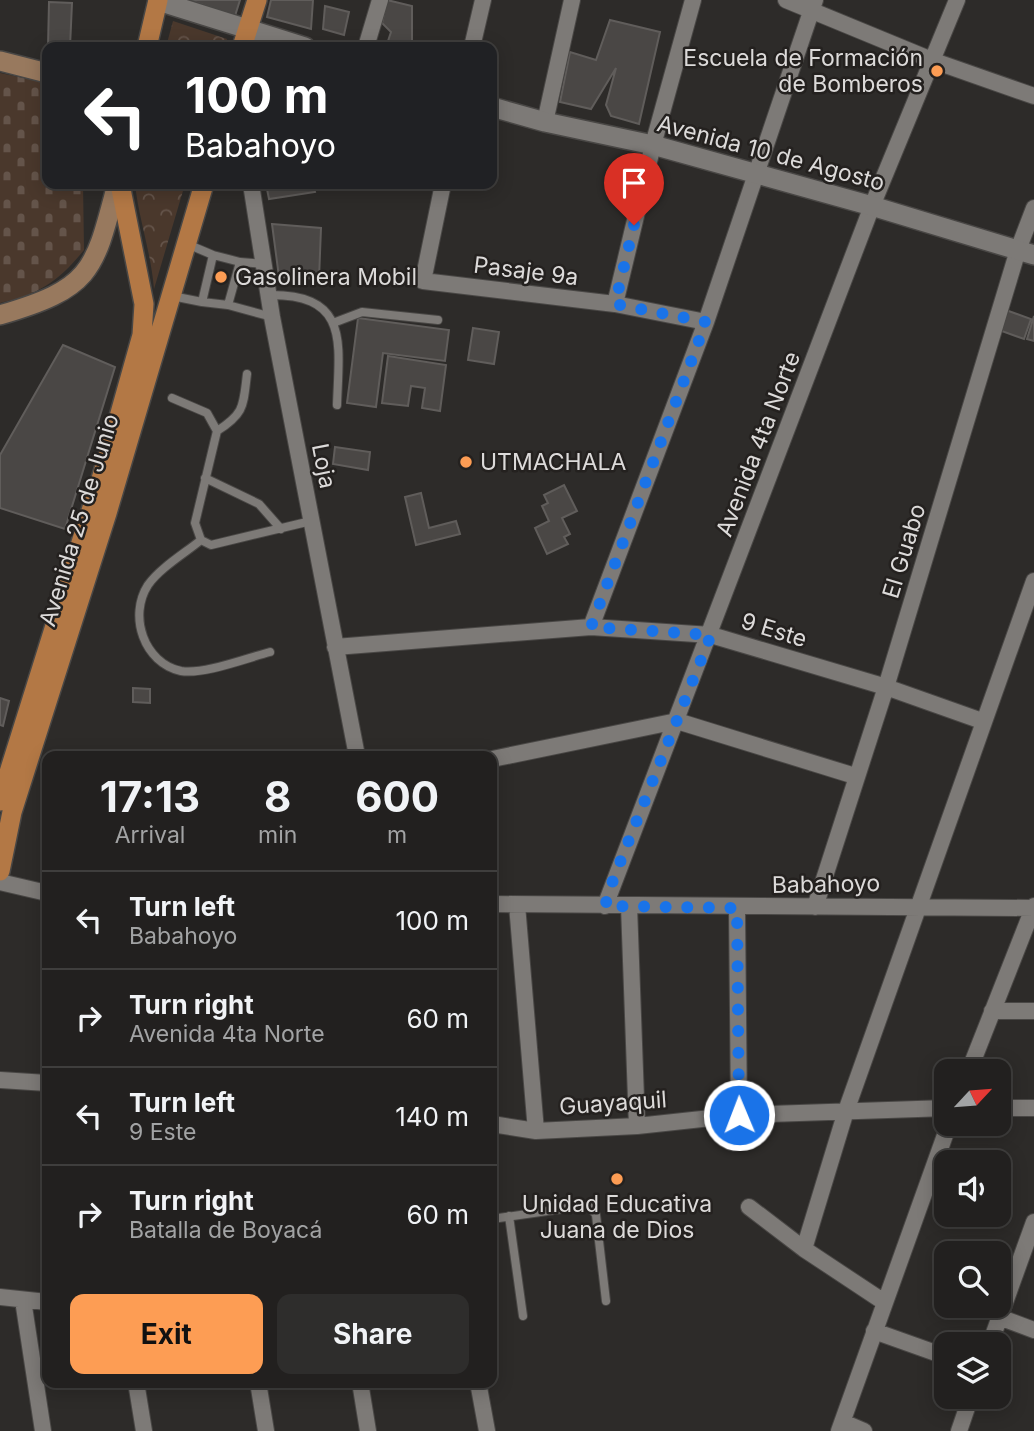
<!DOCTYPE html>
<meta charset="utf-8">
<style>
body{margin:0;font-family:Inter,sans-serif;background:#2e2d2c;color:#f1f3f6;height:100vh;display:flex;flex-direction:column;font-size:26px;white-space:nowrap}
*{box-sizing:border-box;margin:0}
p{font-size:23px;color:#a2a3a4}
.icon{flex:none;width:38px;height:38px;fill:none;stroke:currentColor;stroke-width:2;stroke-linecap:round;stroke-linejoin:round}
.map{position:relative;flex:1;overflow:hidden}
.panel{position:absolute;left:42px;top:751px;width:455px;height:637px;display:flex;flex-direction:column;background:#22201f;border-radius:14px;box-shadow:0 4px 18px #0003,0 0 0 2px #3f3e3d}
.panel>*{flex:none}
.hud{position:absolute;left:42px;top:42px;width:455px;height:147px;border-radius:14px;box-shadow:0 4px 18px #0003,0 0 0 2px #3f3e3d;background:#202124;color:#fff;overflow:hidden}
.needle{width:46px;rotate:64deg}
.controls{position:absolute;left:934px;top:1059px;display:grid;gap:14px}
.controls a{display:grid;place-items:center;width:77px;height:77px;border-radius:14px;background:#22201f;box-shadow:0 4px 18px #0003,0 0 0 2px #3f3e3d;font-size:35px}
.pin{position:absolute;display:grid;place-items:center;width:60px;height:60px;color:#fff;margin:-72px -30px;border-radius:50% 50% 50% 0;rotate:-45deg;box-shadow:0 0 7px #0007}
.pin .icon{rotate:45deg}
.me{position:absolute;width:77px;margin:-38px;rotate:359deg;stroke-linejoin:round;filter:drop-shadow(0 0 5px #0008)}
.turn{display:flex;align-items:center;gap:24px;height:147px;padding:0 28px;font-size:32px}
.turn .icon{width:91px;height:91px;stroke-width:2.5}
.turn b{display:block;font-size:49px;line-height:60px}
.eta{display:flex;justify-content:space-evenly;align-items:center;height:119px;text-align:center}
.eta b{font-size:42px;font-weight:700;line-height:49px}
.cta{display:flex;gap:14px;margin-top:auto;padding:14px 28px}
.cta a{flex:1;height:80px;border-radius:14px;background:#fd9d54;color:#111;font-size:28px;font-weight:700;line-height:80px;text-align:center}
.cta a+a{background:#2e2d2c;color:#f1f3f6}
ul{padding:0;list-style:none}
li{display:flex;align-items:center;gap:21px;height:98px;padding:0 28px;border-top:2px solid #3f3e3d}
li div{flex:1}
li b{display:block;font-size:26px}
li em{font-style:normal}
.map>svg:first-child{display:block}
</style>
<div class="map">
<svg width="1034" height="1431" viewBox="0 0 1034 1431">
<defs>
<pattern id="forest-crowns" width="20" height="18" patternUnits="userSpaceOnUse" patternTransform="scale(1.75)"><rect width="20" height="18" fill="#4a382c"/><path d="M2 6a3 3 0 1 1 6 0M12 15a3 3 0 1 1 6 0" fill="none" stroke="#64544a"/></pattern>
<pattern id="cemetery-stones" width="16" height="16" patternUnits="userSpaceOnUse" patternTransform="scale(1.75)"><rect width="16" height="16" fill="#4a382c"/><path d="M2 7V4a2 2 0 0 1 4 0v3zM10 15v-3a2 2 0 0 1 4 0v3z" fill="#64544a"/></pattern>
</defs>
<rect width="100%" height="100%" fill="#2d2b29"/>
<!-- forest -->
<path fill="url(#forest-crowns)" d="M173,21L227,39L225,47H166Z
M135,184H185L154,289C151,252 139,220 135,184Z"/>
<!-- cemetery -->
<path fill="url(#cemetery-stones)" d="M0,73L47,83V184H83L84,250C59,281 40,294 0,303Z"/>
<!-- building -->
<path fill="#4a4745" stroke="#605d5b" stroke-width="2" d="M189,0H240L235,16Z
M271,0H313L311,29L267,17Z
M387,0L412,6V47H386L391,32L382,23Z
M49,2L72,3L70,47H48Z
M325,6L349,12L344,35L323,29Z
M610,20L660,32L639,124L611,116L606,105L616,68L591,109L560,102L570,52L596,60Z
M266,184H313L315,192L269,199Z
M272,224L321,228L319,279L279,277Z
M1003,309L1031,319L1024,339L996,329Z
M1034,316V341L1027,339Z
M358,318L449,330L445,361L383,353L376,407L347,403Z
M473,328L499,332L494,364L468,360Z
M63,345L115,367L65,529L0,508V455Z
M388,356L446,365L440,411L422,408L425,388L411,386L408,406L382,403Z
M335,447L370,452L368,470L333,464Z
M564,485L577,511L562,518L570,534L564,537L568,544L547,554L535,528L549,521L542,506L548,503L544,495Z
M421,493L429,528L456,521L460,534L416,545L405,497Z
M133,688L150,689V703L133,702Z
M0,698L9,701L3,726L0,725Z"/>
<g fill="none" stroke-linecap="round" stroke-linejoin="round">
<defs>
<path id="service" d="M213,255L240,262
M264,264L240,262L228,305L272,317
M269,295C350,294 339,343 337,405
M172,296L202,302L213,255L187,244
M202,302L228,305
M333,323L362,312L438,320
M172,398L207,413L217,431L195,523L201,540L211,545L311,521
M217,431C245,413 243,406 247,374
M205,478L259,504L281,529
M201,540C185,553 160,568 148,585C128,616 144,663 181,671C203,675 247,658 270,652
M509,1216L523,1316
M492,1219L589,1205L596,1215L606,1301"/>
<path id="minor" d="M786,0L934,61L1034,96
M366,47L380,0
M472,47L483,0
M545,122L572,0
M251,184L272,317L357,756
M443,184L423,281L615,304L706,322
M615,304L653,145L693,0
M591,627L706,322L815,0
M335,647L591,627L711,635L886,687L982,721
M492,759L677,721L855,776
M0,882L47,893
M492,904L1034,908
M517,905L536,1131
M605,906L872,206L957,0
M629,906L637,1126
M815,907L886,687L1018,250L1034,208
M737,908L739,1115
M992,1011H1034
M969,1071L1034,906
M0,1080L47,1083
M999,1108H1034
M492,1124L536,1131L637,1126L739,1115L947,1108
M749,1207L804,1249L884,1302
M804,1249L846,1111L1034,581
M0,1297L47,1302
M23,1300L43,1431
M999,1317L1034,1330
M874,1331L947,1357
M990,1344L1034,1222
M136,1382L144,1431
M258,1382L266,1431
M360,1382L368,1431
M478,1382L487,1431
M843,1422L864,1431
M839,1431L949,1124
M959,1431L971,1396"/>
<path id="tertiary" d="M158,1L305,47
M492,107L545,122L653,145L872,206L1034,255"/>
<path id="secondary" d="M0,61L47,73
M0,315C92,288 94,272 117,184"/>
<path id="primary" d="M147,47L158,0
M242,47L257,0
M0,801L106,463L142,335L144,304L120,184
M0,871L12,812L107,513L204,184"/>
</defs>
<!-- service casing -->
<use href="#service" stroke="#494745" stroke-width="10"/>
<!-- minor casing -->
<use href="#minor" stroke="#494745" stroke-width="18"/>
<!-- tertiary casing -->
<use href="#tertiary" stroke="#494745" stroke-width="22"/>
<!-- secondary casing -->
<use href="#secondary" stroke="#494745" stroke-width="22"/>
<!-- primary casing -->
<use href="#primary" stroke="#494745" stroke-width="22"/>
<!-- service -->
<use href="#service" stroke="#7d7a77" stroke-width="8"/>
<!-- minor -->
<use href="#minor" stroke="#7d7a77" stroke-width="16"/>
<!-- tertiary -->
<use href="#tertiary" stroke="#7d7a77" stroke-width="19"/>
<!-- secondary -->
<use href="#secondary" stroke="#98795e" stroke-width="19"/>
<!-- primary -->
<use href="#primary" stroke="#b37845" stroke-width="19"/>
</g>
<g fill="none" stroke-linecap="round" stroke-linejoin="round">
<!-- route -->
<path stroke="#1a73e8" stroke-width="12" stroke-dasharray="0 21.6" d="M634,225L615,304L706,322L591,627L711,635L613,880L605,906L737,908L739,1115"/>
</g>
<!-- markers -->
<g fill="#fd9d54" stroke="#24211f" stroke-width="2.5">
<circle cx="937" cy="71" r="7"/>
<circle cx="221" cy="277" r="7"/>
<circle cx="466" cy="462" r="7"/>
<circle cx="617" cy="1179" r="7"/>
</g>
<g text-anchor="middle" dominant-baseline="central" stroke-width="5" stroke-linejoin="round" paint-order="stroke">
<!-- poi labels -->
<g font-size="23" fill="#dcdad9" stroke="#24211f" text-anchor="start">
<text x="923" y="58" text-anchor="end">Escuela de Formación<tspan x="923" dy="26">de Bomberos</tspan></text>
<text x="235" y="277">Gasolinera Mobil</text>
<text x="480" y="462">UTMACHALA</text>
<text x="617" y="1204" text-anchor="middle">Unidad Educativa<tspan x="617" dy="26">Juana de Dios</tspan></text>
</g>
<!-- street labels -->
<g font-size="23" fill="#dcdad9" stroke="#24211f">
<text transform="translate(771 153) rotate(15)">Avenida 10 de Agosto</text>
<text transform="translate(526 271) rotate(7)">Pasaje 9a</text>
<text transform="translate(758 444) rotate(-69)">Avenida 4ta Norte</text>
<text transform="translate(324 466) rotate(79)">Loja</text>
<text transform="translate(79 520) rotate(-73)">Avenida 25 de Junio</text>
<text transform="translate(904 551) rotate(-73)">El Guabo</text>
<text transform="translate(774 630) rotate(17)">9 Este</text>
<text transform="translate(826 884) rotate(-1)">Babahoyo</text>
<text transform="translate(613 1103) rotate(-4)">Guayaquil</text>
</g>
</g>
</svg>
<div class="controls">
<a><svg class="needle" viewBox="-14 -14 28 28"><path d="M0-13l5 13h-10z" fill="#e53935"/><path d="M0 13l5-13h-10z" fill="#a2a3a4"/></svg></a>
<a><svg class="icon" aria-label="sound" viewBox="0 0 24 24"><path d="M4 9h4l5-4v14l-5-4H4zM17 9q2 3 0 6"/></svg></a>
<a><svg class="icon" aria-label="search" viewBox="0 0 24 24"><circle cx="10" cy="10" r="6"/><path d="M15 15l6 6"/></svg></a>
<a><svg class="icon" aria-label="layers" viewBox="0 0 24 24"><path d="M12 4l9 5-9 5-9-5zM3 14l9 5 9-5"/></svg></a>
</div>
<div class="pin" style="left:634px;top:225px;background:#d93025"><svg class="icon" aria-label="arrive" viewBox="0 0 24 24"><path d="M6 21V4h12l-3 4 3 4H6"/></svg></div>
<svg class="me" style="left:739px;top:1115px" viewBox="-20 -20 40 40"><circle r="17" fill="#1a73e8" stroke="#fff" stroke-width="3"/><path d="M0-11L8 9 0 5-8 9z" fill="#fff"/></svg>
<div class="hud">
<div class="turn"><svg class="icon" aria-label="left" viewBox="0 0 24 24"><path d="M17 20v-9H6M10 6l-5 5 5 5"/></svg><div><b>100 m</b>Babahoyo</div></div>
</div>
<section class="panel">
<div class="eta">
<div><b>17:13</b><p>Arrival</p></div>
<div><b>8</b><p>min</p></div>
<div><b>600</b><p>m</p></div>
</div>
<ul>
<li><svg class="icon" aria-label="left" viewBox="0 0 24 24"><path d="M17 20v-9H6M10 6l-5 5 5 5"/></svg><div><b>Turn left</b><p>Babahoyo</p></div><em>100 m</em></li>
<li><svg class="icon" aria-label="right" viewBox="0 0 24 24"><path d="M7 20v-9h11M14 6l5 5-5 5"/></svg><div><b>Turn right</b><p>Avenida 4ta Norte</p></div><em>60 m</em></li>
<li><svg class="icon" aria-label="left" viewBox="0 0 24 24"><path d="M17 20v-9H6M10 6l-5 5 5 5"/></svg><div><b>Turn left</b><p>9 Este</p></div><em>140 m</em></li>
<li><svg class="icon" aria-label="right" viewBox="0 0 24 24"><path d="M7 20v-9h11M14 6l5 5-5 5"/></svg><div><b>Turn right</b><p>Batalla de Boyacá</p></div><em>60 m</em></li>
</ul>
<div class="cta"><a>Exit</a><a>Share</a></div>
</section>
</div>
